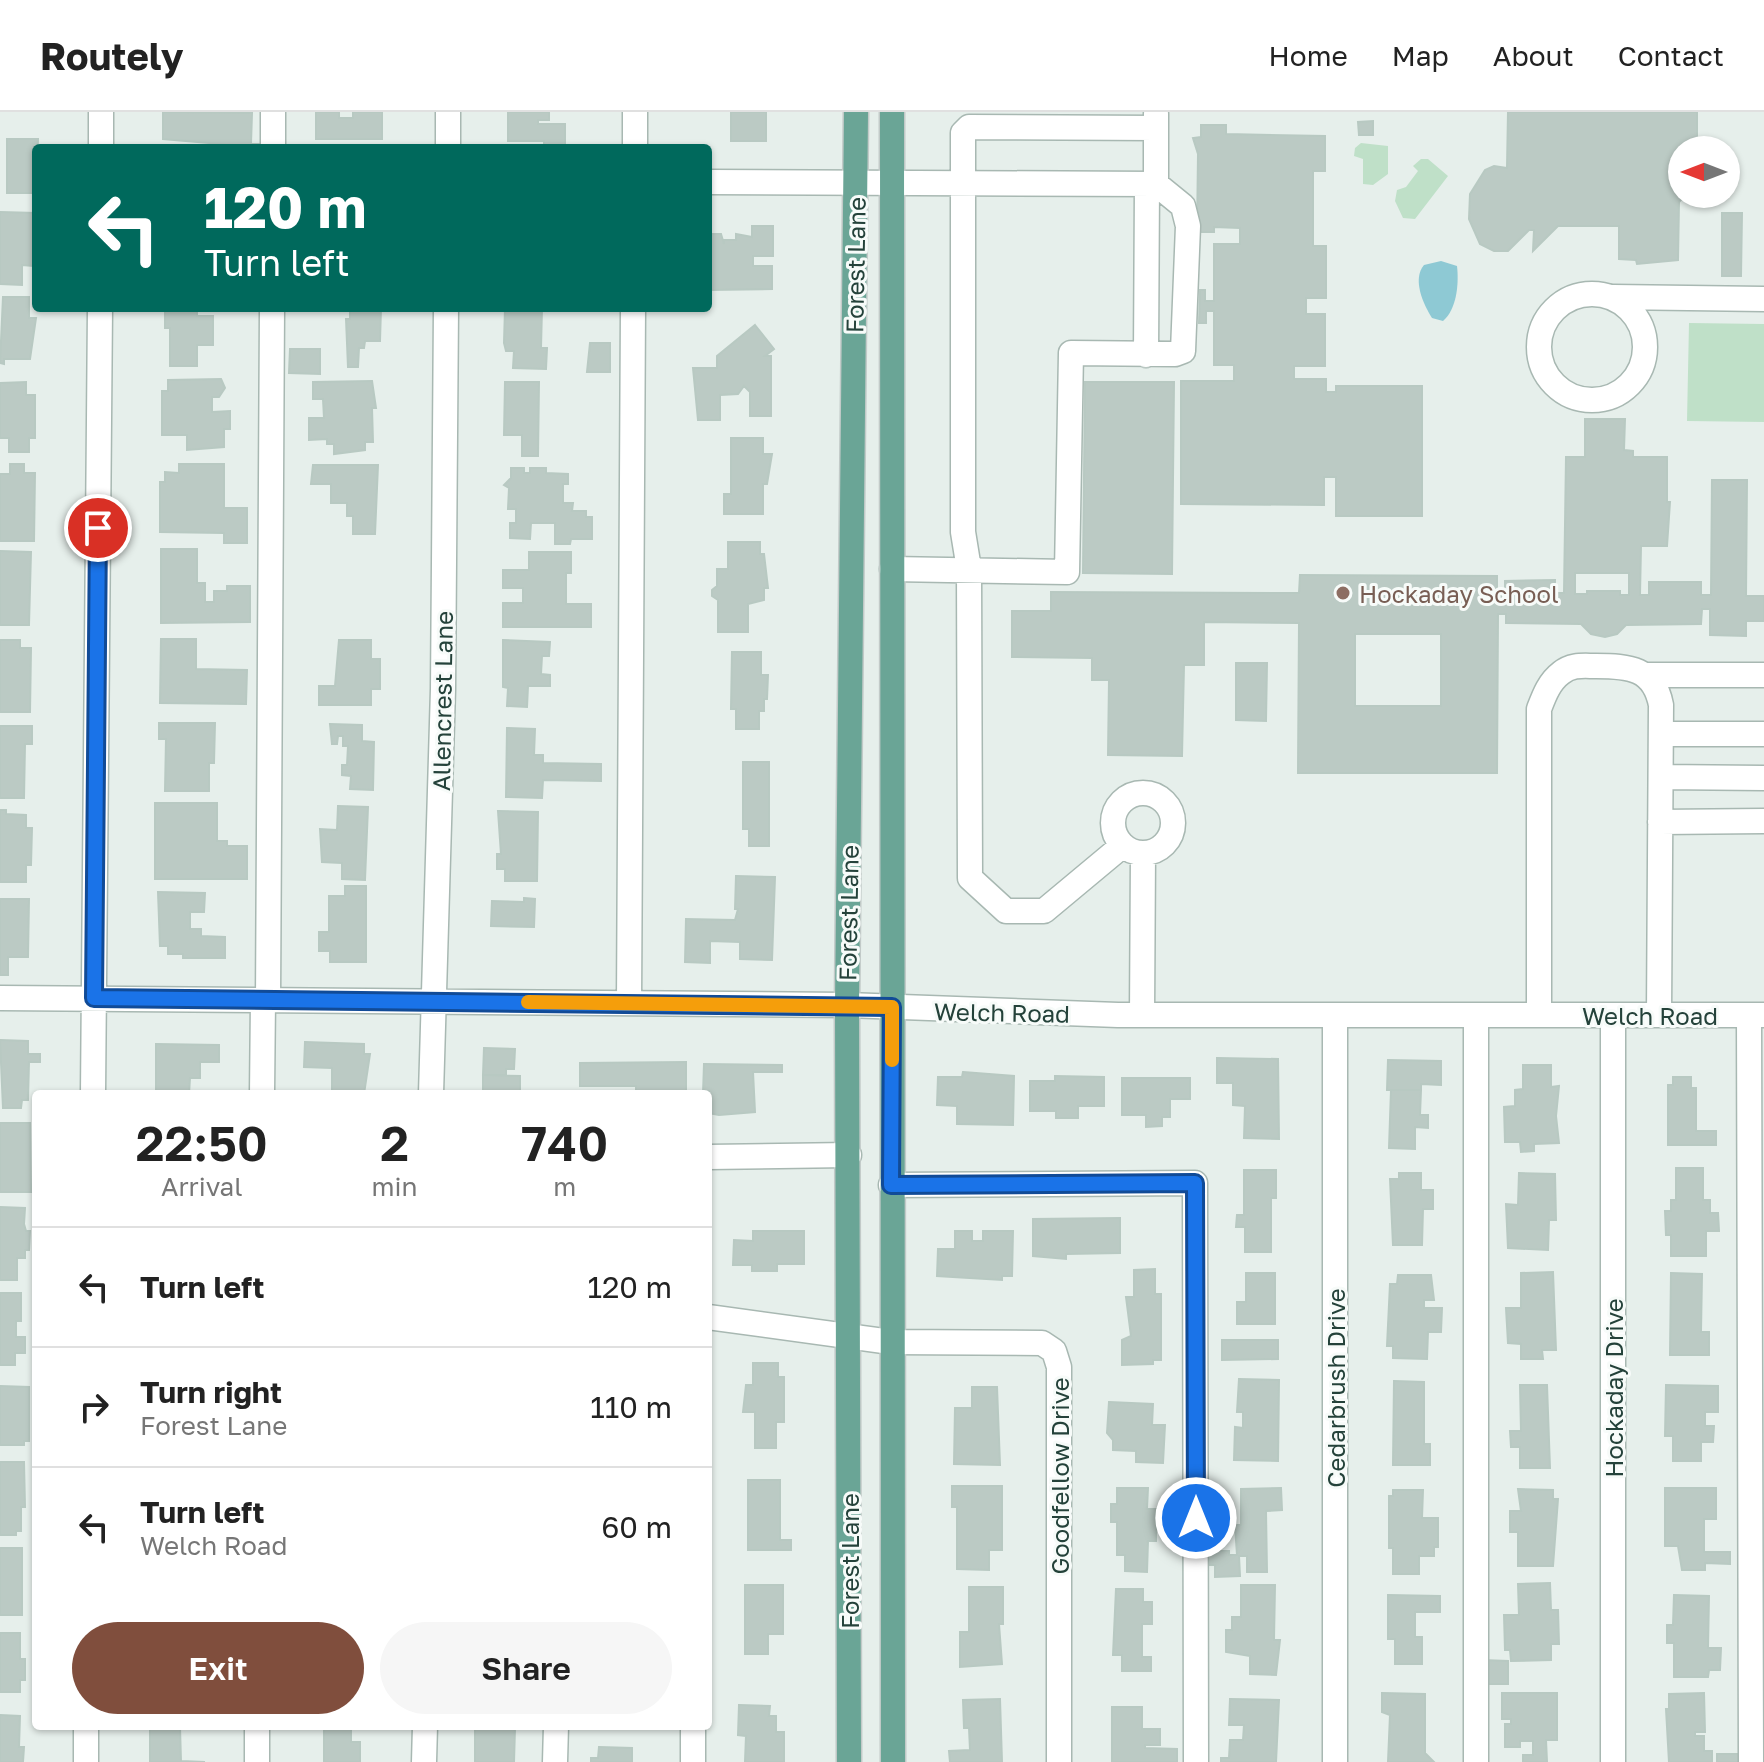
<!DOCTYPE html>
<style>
body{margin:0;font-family:"Golos Text",sans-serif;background:#f6f6f6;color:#222;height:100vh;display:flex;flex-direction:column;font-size:30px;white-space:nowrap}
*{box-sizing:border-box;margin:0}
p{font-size:26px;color:#767676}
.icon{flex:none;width:44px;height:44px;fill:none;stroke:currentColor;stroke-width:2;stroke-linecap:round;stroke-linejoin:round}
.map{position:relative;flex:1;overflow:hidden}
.panel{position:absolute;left:32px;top:978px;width:680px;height:640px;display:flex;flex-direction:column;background:#fff;border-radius:8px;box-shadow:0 2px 6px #0004}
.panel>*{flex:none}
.guide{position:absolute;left:32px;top:32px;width:680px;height:168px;border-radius:8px;box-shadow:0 2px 6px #0004;background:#00695c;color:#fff;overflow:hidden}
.needle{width:52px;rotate:270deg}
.controls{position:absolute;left:1668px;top:24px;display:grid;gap:16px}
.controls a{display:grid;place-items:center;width:72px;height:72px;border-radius:50%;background:#fff;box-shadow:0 2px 6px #0004;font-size:40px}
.pin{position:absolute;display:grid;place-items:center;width:68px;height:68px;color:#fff;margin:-34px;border:4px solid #fff;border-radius:50%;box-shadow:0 2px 8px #0007}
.me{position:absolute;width:88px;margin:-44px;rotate:0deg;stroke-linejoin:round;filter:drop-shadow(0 0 6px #0008)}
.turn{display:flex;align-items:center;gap:28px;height:168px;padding:0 40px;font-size:36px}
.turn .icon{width:104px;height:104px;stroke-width:2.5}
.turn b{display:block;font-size:56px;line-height:68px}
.eta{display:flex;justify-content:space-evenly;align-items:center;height:136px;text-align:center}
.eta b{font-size:48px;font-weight:600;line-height:56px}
.button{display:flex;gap:16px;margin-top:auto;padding:16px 40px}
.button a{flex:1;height:92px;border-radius:48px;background:#804e3d;color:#fff;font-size:32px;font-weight:600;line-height:92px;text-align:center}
.button a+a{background:#f6f6f6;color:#222}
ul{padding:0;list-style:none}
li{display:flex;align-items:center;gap:24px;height:120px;padding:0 40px;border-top:2px solid #e0e0e0}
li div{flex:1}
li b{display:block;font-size:30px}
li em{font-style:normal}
header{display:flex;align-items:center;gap:48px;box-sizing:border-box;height:112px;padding:0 40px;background:#fff;border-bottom:2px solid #e0e0e0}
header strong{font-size:38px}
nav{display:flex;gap:44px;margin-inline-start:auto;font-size:28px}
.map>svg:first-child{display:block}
</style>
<header>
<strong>Routely</strong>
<nav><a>Home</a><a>Map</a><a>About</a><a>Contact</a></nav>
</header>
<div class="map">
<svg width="1764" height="1650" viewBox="0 0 1764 1650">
<rect width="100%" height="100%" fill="#e6efeb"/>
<!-- green -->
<path fill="#bfe0c8" d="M1361,31L1388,34V62L1373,73L1363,72V47L1354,44L1355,36Z
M1421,47H1428L1448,64L1415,107L1403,106L1395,89L1397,78L1406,75L1418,59L1413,54Z
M1689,211L1764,212V310L1687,309Z"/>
<!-- water -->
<path fill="#8ec9d4" d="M1441,149L1457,154C1459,171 1457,197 1443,209L1432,206C1423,192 1412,167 1424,153Z"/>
<!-- building -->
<path fill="#bbcac4" stroke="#b8c9c2" stroke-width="2" fill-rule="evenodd" d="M163,0L252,1L251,32H268L267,36L163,27Z
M316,0H339V6H353V0H382V27H316Z
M508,0H549V8H538V12H565V35H544V29H508Z
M731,0H766V29H731Z
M1508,0H1697V38H1682V82H1686L1679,90L1678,148L1637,152L1636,148L1619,147V114H1558L1533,139L1534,118H1529L1508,139H1494L1480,132L1469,107L1470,82L1485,58L1494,54L1507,56Z
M1373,9V23H1359L1358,10Z
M1201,13H1226V22L1325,24V59H1313V134H1326V186H1306V202H1325V254H1294V267H1326V280H1336V274H1422V404H1336V365H1324V393L1181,392V269H1234V253H1214V199H1206V211H1199L1200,178H1205V189H1214V132H1240V116L1214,115V120H1197L1198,42L1193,26L1201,25Z
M7,27H38L36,81H7Z
M0,100L36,101V143L33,154L22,153V173L0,172Z
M1722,101H1742L1741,164H1722Z
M752,114H773V144H753V154H772V177L708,178V122H721L724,132V128H736V122L752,125Z
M3,185H29V206H36L30,247H4V252L0,251Z
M165,196H197V204H213V233H197V254H170V216H165Z
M350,196H381L380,229H365L364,236H359L358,255H348L346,207H350Z
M505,196H542L541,236H547L546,257L513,256L514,239H506L504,231Z
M755,213L774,237L765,244H771V304H750V280L744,274L738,282L720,283V308H698L693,256H717V244Z
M590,231H610V260H587Z
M290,237H320V262L289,261Z
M221,267L225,276L219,285H212V300L230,299V317H224V335L187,338V323H162V279H168V268Z
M372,269L376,296H372L373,330H365V338L334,342V332H327V327L309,328V306H324L323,287H313V270Z
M26,270V283H35V326H29V340H9V326H0V271Z
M505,270H539L538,344H522V323H504Z
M1085,270H1174L1172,462L1083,461Z
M1585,307H1625L1624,338L1633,339V345H1667V390H1670L1667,434H1641L1640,483H1649V470H1701V483H1711L1712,368H1747L1746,484H1764V509H1746V524L1710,523V497H1702L1701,512L1626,513L1617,522L1605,525L1591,522L1581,512L1506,511V502H1498L1497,661H1298L1299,511L1204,510V553H1184L1182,644L1108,643L1109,568H1092V546L1012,545V499H1051V480L1299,481L1300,463L1497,464V482L1505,483V469L1555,468V481H1564L1566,345H1585ZM1575,461H1629V483H1620V479H1587V482H1575ZM1355,522H1441V594H1355Z
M731,326H763V342H772L767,372H763V402H724V382H731Z
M10,352H24V361H35L34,429H0V362H10Z
M179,352H224V396H247V431H224V421L160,420V370H165V360L179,361Z
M313,353H378L375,422H353V404H347V391H331V372H311Z
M511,356H524V361H530V356H546V361L568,362V372H563V391H573L572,399H586V405H592V427H571L570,432H555V411H531L530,427L510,426V411H516V397H508L509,376L504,373L511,366Z
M728,430H760V442H764L768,476H764V488L748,492V520H718V488L712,484V478L717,474V457H728Z
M161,437H197V471H205V490H214V479H227V474H250V510L161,511Z
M0,439L31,440L29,513H0Z
M529,440H571V461H566V492H591V515H503V491H523V476H503V458H529Z
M161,527H196V557L247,558L246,592L160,591Z
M0,528H20V536H31L30,600H0Z
M339,528H371V547H380V577H371V593H319V574H335Z
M503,528L550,530L549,544H542L541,562L550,563V574H528L527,595L507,594L508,576L503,575Z
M732,540H761V563H768L767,587H764V599H759V617H736V597H731Z
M1236,551H1267L1266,609L1236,608Z
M159,611H215L214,651H209V679H165L166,627H159Z
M330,612L362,613V629L374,630L373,678L350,677L351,664L342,663V653H347L348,634H343V624H338L337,632H332Z
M0,614H32V632H25L24,686H0Z
M507,616L535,617L534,643H543V651L601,652V669L543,668L542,686L506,685Z
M743,650H769V734H749V717H743Z
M155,691H217V729H227V734H247V767H155Z
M338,694L368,695L365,768L342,767V751L322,750L320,717L337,718Z
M0,698H6V702L26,703V716H32L31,753H26V770H0Z
M498,699L538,700L537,769H505V757H497V742H501Z
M736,764L775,765L772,848L740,847V830L710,829V851L685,850L686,807L735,808L738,797H735Z
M345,774H366V850H330V839H319V820H329V784H345Z
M158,780L205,781L204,800H190V817H201V824L225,825V846H183V842H168V834H160Z
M524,786L535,787L534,815L491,814L492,789L524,790Z
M0,787H29L28,845H8V863H0Z
M0,928L28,929V942H40V950H29L28,988H22L21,996H3Z
M305,930L364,932V942H370L364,982H332V956L304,955Z
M156,932L219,933V950H200V966H190L189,982H156Z
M484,936L515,937L514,957H506V963H483Z
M1217,946L1278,947L1279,1027L1244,1026L1245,994L1233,993V971H1217Z
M1388,948L1441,949V973L1421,972V978H1387Z
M686,950V982H636V974H580V951Z
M704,952L782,953V960H753L755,1000L719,1003L708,1001V982H703Z
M1523,953H1551V975L1559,974L1556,1004L1559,1031L1534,1032V1039L1521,1040L1520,1030H1505L1504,995L1515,994V978L1523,977Z
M963,960L1014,964L1013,1013L957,1012V994L937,993L938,965H962Z
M483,963L520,964V982H483Z
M1055,964L1104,965V994H1078V1006H1056V999H1030V969H1055Z
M1673,965H1691V976H1696V1019H1716V1033H1668V973H1673Z
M1122,966H1190V987H1170V1005H1162V1014L1146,1015V1003H1122Z
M1391,978H1421L1420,1003H1428V1016L1415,1015V1037L1389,1036Z
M0,1011H30L31,1080H0Z
M1676,1056H1703V1088H1710V1101H1718L1719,1119H1706V1144H1671V1123H1666L1665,1099H1671V1088H1676Z
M1244,1058H1276V1086H1271V1140H1245V1115H1236L1237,1103H1244Z
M1399,1061H1421V1078H1433V1097H1423L1422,1133H1393L1390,1067H1399Z
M1519,1061L1555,1062L1556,1108H1549L1548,1138L1508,1136L1506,1092L1518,1093Z
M0,1095L25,1096L24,1112L26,1119H30L29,1138H25V1146H17V1168H0Z
M1120,1106V1141L1066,1142V1147L1033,1144V1107Z
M753,1119H804V1152H777V1159H752V1153H733L734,1128L753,1129Z
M955,1119H972V1129H983V1119H1013L1012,1164H1002V1168L937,1164L938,1137H955Z
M1155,1157V1182H1161V1248H1153V1252L1122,1253V1228L1131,1224L1126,1185H1134V1158Z
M1553,1160L1556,1238H1542L1543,1247H1521V1232L1508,1231L1506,1196H1521V1161Z
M1246,1161H1275V1212H1237V1190H1246Z
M1671,1161L1702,1162L1701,1220H1709V1243H1670Z
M1398,1163H1431L1434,1188H1424V1196H1442L1441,1220H1428L1427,1247L1393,1246V1234H1387L1390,1172H1397Z
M0,1181H21V1209H16V1225H25V1241H15V1253H0Z
M1222,1228H1278V1247L1222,1248Z
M753,1251H778V1265H784V1310H776V1336H755V1300H743L746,1273H753Z
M1239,1267L1279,1268L1278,1349L1234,1348L1235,1315L1243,1316V1300H1237Z
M1394,1269L1424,1270V1332H1430V1353H1393Z
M1520,1273H1547L1550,1356H1520V1335H1511L1510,1319H1521Z
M1666,1273L1718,1274V1300H1705V1314H1714L1713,1330H1701V1349H1673V1324H1665Z
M0,1274L29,1275V1329H24V1333H0Z
M972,1275H997L1000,1353L954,1352L955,1296H972Z
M1109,1290L1153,1292L1152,1313H1165L1163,1351L1136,1350V1339L1113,1338V1328L1107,1321Z
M0,1350H24L25,1395H21V1419H16V1423H0Z
M748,1368H780V1428H791V1438H748Z
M952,1374H1002V1438H989V1458L957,1457V1395H952Z
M1117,1376H1148L1147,1397H1156V1429H1148L1147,1460L1125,1459V1443H1117V1410H1111V1392H1117Z
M1281,1376L1282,1398L1266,1399L1267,1460H1247V1444H1239L1240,1464L1215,1465V1453H1203V1439H1229V1443H1237L1235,1413H1241V1377Z
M1665,1376H1716V1407H1704V1440H1730V1452L1705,1451V1458H1682L1678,1434H1665Z
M1518,1377L1553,1378V1387H1558L1553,1454H1518V1420H1510V1399H1521Z
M1393,1378H1423L1422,1406H1438V1435H1434V1444H1419V1462H1393V1436H1389V1384H1393Z
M0,1436H22V1503H0Z
M1550,1471L1551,1498H1558L1559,1532H1551V1548L1511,1549L1510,1538H1505L1504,1503H1519L1518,1472Z
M745,1473H783V1522H768V1542H745Z
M1241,1473H1275L1274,1528H1280L1276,1563L1250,1562V1544L1226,1540V1518H1232V1505H1241Z
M969,1475H1003V1512H999L1002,1552L960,1555V1520H969Z
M1116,1477H1143V1490H1152V1512H1142V1545H1151V1559H1122V1543H1113Z
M1388,1483L1440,1484V1500H1415V1525H1422V1552H1395V1527H1388Z
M1674,1483L1709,1484L1708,1536H1721L1720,1558H1709L1708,1565H1674V1531H1667V1513H1673Z
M0,1521H20V1547H25V1568H20V1580H0Z
M1482,1548L1508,1549V1572H1481Z
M1382,1581L1425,1582V1641L1434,1650H1388L1390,1603L1382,1600Z
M1502,1581H1557V1628H1546L1547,1650H1523V1643H1533V1629H1520V1635H1505V1612H1511V1607H1502Z
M1704,1581L1705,1620H1695V1624H1704V1639H1712V1650H1669L1666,1597H1669V1582Z
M1000,1587L1002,1650H950L949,1639L970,1638L969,1616H964L963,1588Z
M1230,1587L1279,1588L1276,1650H1221V1646H1229L1230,1628H1243L1244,1613H1229Z
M739,1593L770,1594L769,1604H776V1620H784V1650H745L746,1624L738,1623Z
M1112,1595H1142V1617H1160V1633H1145V1636L1177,1637V1650H1112Z
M0,1603L20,1604L19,1635H24L23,1650H0Z
M150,1614L180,1615L181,1649L205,1650H150Z
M324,1614H351V1630H360V1650H324Z
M475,1614L515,1616L514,1650H475Z
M599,1635L632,1636V1650H591V1646H598Z
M1717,1642H1741V1650H1717Z"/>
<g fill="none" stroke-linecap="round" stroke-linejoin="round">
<defs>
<path id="minor" d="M101,0V36
M1156,2V72
M273,36V0
M448,36V0
M635,36V0
M708,70L1156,72L1183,94L1188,114L1183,239L1175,242L1071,241L1067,460L892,457
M1539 235a53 53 0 1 1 106 0a53 53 0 1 1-106 0Z
M1613,185L1764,187
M1146,243L1147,72
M1647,563H1764
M1661,622H1764
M1661,665L1764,666
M1113 711a30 30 0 1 1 60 0a30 30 0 1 1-60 0Z
M1660,710L1764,709
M1122,734L1044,799H1006L970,766L969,457L963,420V21L969,15L1156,16
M0,886L847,893L1118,903H1764
M268,888L272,196
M629,891L633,196
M1142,903L1143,742
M1539,903V597C1544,584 1549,570 1561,561C1572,552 1583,554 1596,554C1629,554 1654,556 1661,593L1659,903
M1749,903L1751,1650
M93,982L100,196
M262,982L263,888
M431,982L443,577L446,196
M708,1045L849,1043
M891,1073L1195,1071L1196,1650
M708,1205L891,1230L1042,1231L1054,1239L1059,1255V1650
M86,1650V1614
M257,1650V1614
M424,1650L425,1614
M555,1650L556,1614
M693,1650V1614
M1335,1650V903
M1476,1650V903
M1613,1650V903"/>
<path id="major" d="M892,0L893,1650
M849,1650L847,893L856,0"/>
</defs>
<!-- minor casing -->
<use href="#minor" stroke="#a8b8b2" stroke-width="27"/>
<!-- major casing -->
<use href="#major" stroke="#c2cac8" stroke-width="27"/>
<!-- minor -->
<use href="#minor" stroke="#fff" stroke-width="24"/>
<!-- major -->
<use href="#major" stroke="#6aa596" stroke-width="24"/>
</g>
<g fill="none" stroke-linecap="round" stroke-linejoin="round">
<defs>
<path id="route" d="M98,416L94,886L892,895L891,1073L1195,1071L1196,1406"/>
</defs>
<!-- route casing -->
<use href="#route" stroke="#114b97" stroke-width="20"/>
<!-- route -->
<use href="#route" stroke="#1a73e8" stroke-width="14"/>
<!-- slow -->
<path stroke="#f59e0b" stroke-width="14" d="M528,890L892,895V948"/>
</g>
<!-- markers -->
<circle fill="#8d6e63" stroke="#f7fbf9" stroke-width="3" cx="1343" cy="481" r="8"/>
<g text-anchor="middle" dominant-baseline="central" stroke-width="6" stroke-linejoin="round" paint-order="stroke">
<!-- street labels -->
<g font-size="24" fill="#24423a" stroke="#f7fbf9">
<text transform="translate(855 153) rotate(-89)">Forest Lane</text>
<text transform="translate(442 589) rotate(-89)">Allencrest Lane</text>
<text transform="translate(848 801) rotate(-89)">Forest Lane</text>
<text transform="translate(1002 900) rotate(1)">Welch Road</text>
<text x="1650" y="903">Welch Road</text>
<text transform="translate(1335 1276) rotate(-90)">Cedarbrush Drive</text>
<text transform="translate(1613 1276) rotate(-90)">Hockaday Drive</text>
<text transform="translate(1059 1364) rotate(-90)">Goodfellow Drive</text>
<text transform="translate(849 1449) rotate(-90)">Forest Lane</text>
</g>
<!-- education labels -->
<g font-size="24" fill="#785e54" stroke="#f7fbf9" text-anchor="start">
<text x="1359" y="481">Hockaday School</text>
</g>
</g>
</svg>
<div class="controls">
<a><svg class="needle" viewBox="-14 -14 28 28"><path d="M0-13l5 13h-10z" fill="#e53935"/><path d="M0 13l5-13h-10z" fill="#767676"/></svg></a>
</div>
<div class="pin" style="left:98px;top:416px;background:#d93025"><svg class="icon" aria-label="arrive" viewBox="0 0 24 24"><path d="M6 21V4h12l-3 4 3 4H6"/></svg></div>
<svg class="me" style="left:1196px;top:1406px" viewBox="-20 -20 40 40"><circle r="17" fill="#1a73e8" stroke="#fff" stroke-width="3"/><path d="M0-11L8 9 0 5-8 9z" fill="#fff"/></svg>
<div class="guide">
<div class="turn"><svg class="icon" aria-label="left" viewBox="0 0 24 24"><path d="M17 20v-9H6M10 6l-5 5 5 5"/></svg><div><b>120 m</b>Turn left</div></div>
</div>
<section class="panel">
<div class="eta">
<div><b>22:50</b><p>Arrival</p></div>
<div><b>2</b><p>min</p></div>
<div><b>740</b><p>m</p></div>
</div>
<ul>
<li><svg class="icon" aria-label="left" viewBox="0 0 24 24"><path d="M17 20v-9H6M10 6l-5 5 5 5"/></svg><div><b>Turn left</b></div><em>120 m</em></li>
<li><svg class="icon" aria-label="right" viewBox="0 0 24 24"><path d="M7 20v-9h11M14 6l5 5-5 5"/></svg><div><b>Turn right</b><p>Forest Lane</p></div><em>110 m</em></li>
<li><svg class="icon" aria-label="left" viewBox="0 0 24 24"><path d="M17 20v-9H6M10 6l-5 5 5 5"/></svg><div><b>Turn left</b><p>Welch Road</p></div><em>60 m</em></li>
</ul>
<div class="button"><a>Exit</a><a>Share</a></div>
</section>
</div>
